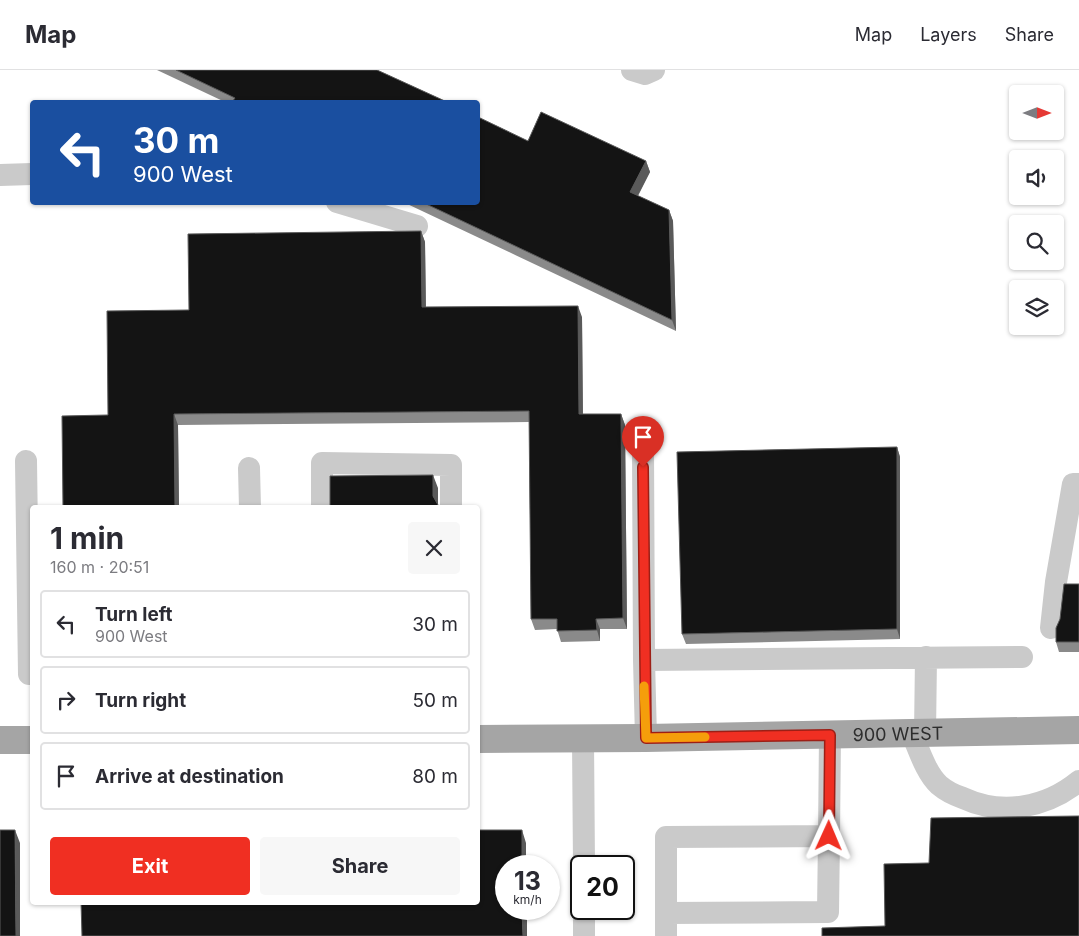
<!DOCTYPE html>
<meta charset="utf-8">
<style>
body{margin:0;font-family:Inter,sans-serif;background:#f7f7f7;color:#2b2b33;height:100vh;display:flex;flex-direction:column;font-size:19px;white-space:nowrap}
*{box-sizing:border-box;margin:0}
p{font-size:16px;color:#7c7c81}
.icon{flex:none;width:28px;height:28px;fill:none;stroke:currentColor;stroke-width:2;stroke-linecap:round;stroke-linejoin:round}
.map{position:relative;flex:1;overflow:hidden}
.panel{position:absolute;left:30px;top:435px;width:450px;height:400px;display:flex;flex-direction:column;background:#fff;border-radius:5px;box-shadow:0 1px 4px #0004}
.panel>*{flex:none}
.top-card{position:absolute;left:30px;top:30px;width:450px;height:105px;border-radius:5px;box-shadow:0 1px 4px #0004;background:#1a4fa0;color:#fff;overflow:hidden}
.needle{width:32px;rotate:90deg}
.buttons{position:absolute;left:1009px;top:15px;display:grid;gap:10px}
.buttons a{display:grid;place-items:center;width:55px;height:55px;border-radius:5px;background:#fff;box-shadow:0 1px 4px #0004;font-size:25px}
.speed{position:absolute;left:495px;top:785px;display:flex;gap:10px;font-size:25px;font-weight:700;text-align:center}
.speed>*{display:grid;place-content:center;width:65px;height:65px;border-radius:50%;background:#fff;box-shadow:0 1px 4px #0004;line-height:1}
.speed small{font-size:12px;font-weight:400}
.speed .limit{border:2px solid #111;border-radius:8px;background:#fff;color:#111}
.pin{position:absolute;display:grid;place-items:center;width:42px;height:42px;color:#fff;margin:-51px -21px;border-radius:50% 50% 50% 0;rotate:-45deg;box-shadow:0 0 5px #0007}
.pin .icon{rotate:45deg}
.me{position:absolute;width:55px;margin:-28px;rotate:1deg;stroke-linejoin:round;filter:drop-shadow(0 0 4px #0008)}
.turn{display:flex;align-items:center;gap:18px;height:105px;padding:0 20px;font-size:22px}
.turn .icon{width:65px;height:65px;stroke-width:2.5}
.turn b{display:block;font-size:35px;line-height:42px}
.round{display:grid;place-items:center;flex:none;width:52px;height:52px;border-radius:5px;background:#f7f7f7}
.summary{display:flex;align-items:center;justify-content:space-between;height:85px;padding:0 20px}
h1{font-size:30px;font-weight:700;line-height:38px}
.action{display:flex;gap:10px;margin-top:auto;padding:10px 20px}
.action a{flex:1;height:58px;border-radius:5px;background:#f02f22;color:#fff;font-size:20px;font-weight:700;line-height:58px;text-align:center}
.action a+a{background:#f7f7f7;color:#2b2b33}
ul{padding:0;list-style:none}
li{display:flex;align-items:center;gap:15px;height:68px;margin:0 10px 8px;padding:0 10px;border:2px solid #e1e1e2;border-radius:5px}
li div{flex:1}
li b{display:block;font-size:19px}
li em{font-style:normal}
header{display:flex;align-items:center;gap:30px;box-sizing:border-box;height:70px;padding:0 25px;background:#fff;border-bottom:1px solid #e1e1e2}
header strong{font-size:24px}
nav{display:flex;gap:28px;margin-inline-start:auto;font-size:18px}
.map>svg:first-child{display:block}
</style>
<header>
<strong>Map</strong>
<nav><a>Map</a><a>Layers</a><a>Share</a></nav>
</header>
<div class="map">
<svg width="1079" height="866" viewBox="0 0 1079 866">
<rect width="100%" height="100%" fill="#fff"/>
<g fill="none" stroke-linecap="round" stroke-linejoin="round">
<!-- minor -->
<path stroke="#cacaca" stroke-width="22" d="M632,0L645,4L654,0
M0,105L32,104
M337,132L417,156
M643,377L644,590L1022,587
M26,391L29,604H32
M249,398L250,438
M322,438V393L451,395V438
M1051,558L1056,512L1073,414H1079
M644,590L646,668
M912,664C919,680 926,703 939,715C946,721 954,725 963,728C1002,746 1046,738 1079,711
M925,664L926,587
M583,669L584,796
M584,839V866
M666,843L828,842L829,766
M666,866V767L829,766L830,665"/>
<!-- major -->
<g stroke="#a5a5a5" stroke-width="28">
<path id="s1" d="M478,669L646,668L1079,660"/>
<path d="M0,670H32"/>
</g>
</g>
<!-- wall -->
<path fill="#8a8a8a" d="M157,0H377L447,32H225Z
M528,71L646,91L650,102L638,126L669,140L673,151L676,261L403,132H478Z
M421,161L425,172L426,237L582,247L583,344H621L625,355L627,559H600V571L561,572L557,559L535,560L531,549L529,352L178,355L179,438H63L108,345L189,240Z
M897,377L900,387V569L686,574L682,564Z
M1079,514V582H1059L1056,572Z"/>
<!-- shaded-wall -->
<path fill="#5a5a5a" d="M646,91L650,102L634,133L630,122Z
M669,140L673,151L676,261L672,250Z
M421,161L425,172L426,248L422,237Z
M578,236L582,247L583,355L579,344Z
M174,344L178,355L179,438H175Z
M621,344L625,355L627,559L623,548Z
M897,377L900,387V569L897,559Z
M433,405L438,418V438L433,426Z
M596,549L600,559V571L597,560Z
M15,760L20,773V866H16Z
M522,760L526,773V796H522Z
M522,839H527V866H523Z"/>
<!-- building -->
<path fill="#141414" stroke="#5a5a5a" d="M176,0H377L447,32H232L235,28Z
M541,42L646,91L630,122L669,140L672,250L422,132H478V47L528,71Z
M421,161L422,237L578,236L579,344H621L623,548L596,549L597,560L557,561V549H531L529,341L174,344L175,438H63L62,346L108,345L107,241L189,240L188,164Z
M897,377V559L682,564L677,382Z
M433,405V426L438,435V438H330V406Z
M1064,514H1079V572H1056V558L1060,549Z
M1079,746V866H822V858L885,856L884,794L929,793L931,748Z
M0,760H15L16,866H0Z
M478,760H522V796H506V839H522L523,866H82L81,832H478Z"/>
<g fill="none" stroke-linecap="round" stroke-linejoin="round">
<defs>
<path id="route" d="M643,397L646,668L830,665L829,766"/>
</defs>
<!-- route casing -->
<use href="#route" stroke="#9c1f16" stroke-width="12"/>
<!-- route -->
<use href="#route" stroke="#f02f22" stroke-width="9"/>
<!-- slow -->
<path stroke="#f59e0b" stroke-width="9" d="M644,616L646,668L705,667"/>
</g>
<g text-anchor="middle" dominant-baseline="central" stroke-width="5" stroke-linejoin="round" paint-order="stroke">
<!-- street labels -->
<g font-size="18" fill="#2d2d2d" stroke="#fff">
<text stroke="none"><textPath href="#s1" startOffset="420">900 WEST</textPath></text>
</g>
</g>
</svg>
<div class="buttons">
<a><svg class="needle" viewBox="-14 -14 28 28"><path d="M0-13l5 13h-10z" fill="#e53935"/><path d="M0 13l5-13h-10z" fill="#7c7c81"/></svg></a>
<a><svg class="icon" aria-label="sound" viewBox="0 0 24 24"><path d="M4 9h4l5-4v14l-5-4H4zM17 9q2 3 0 6"/></svg></a>
<a><svg class="icon" aria-label="search" viewBox="0 0 24 24"><circle cx="10" cy="10" r="6"/><path d="M15 15l6 6"/></svg></a>
<a><svg class="icon" aria-label="layers" viewBox="0 0 24 24"><path d="M12 4l9 5-9 5-9-5zM3 14l9 5 9-5"/></svg></a>
</div>
<div class="speed"><div>13<small>km/h</small></div><div class="limit">20</div></div>
<div class="pin" style="left:643px;top:397px;background:#d93025"><svg class="icon" aria-label="arrive" viewBox="0 0 24 24"><path d="M6 21V4h12l-3 4 3 4H6"/></svg></div>
<svg class="me" style="left:829px;top:766px" viewBox="-20 -20 40 40"><path d="M0-17L14 15 0 8-14 15z" fill="#f02f22" stroke="#fff" stroke-width="4"/></svg>
<div class="top-card">
<div class="turn"><svg class="icon" aria-label="left" viewBox="0 0 24 24"><path d="M17 20v-9H6M10 6l-5 5 5 5"/></svg><div><b>30 m</b>900 West</div></div>
</div>
<section class="panel">
<div class="summary"><div><h1>1 min</h1><p>160 m · 20:51</p></div><a class="round"><svg class="icon" aria-label="close" viewBox="0 0 24 24"><path d="M6 6l12 12M18 6L6 18"/></svg></a></div>
<ul>
<li><svg class="icon" aria-label="left" viewBox="0 0 24 24"><path d="M17 20v-9H6M10 6l-5 5 5 5"/></svg><div><b>Turn left</b><p>900 West</p></div><em>30 m</em></li>
<li><svg class="icon" aria-label="right" viewBox="0 0 24 24"><path d="M7 20v-9h11M14 6l5 5-5 5"/></svg><div><b>Turn right</b></div><em>50 m</em></li>
<li><svg class="icon" aria-label="arrive" viewBox="0 0 24 24"><path d="M6 21V4h12l-3 4 3 4H6"/></svg><div><b>Arrive at destination</b></div><em>80 m</em></li>
</ul>
<div class="action"><a>Exit</a><a>Share</a></div>
</section>
</div>
